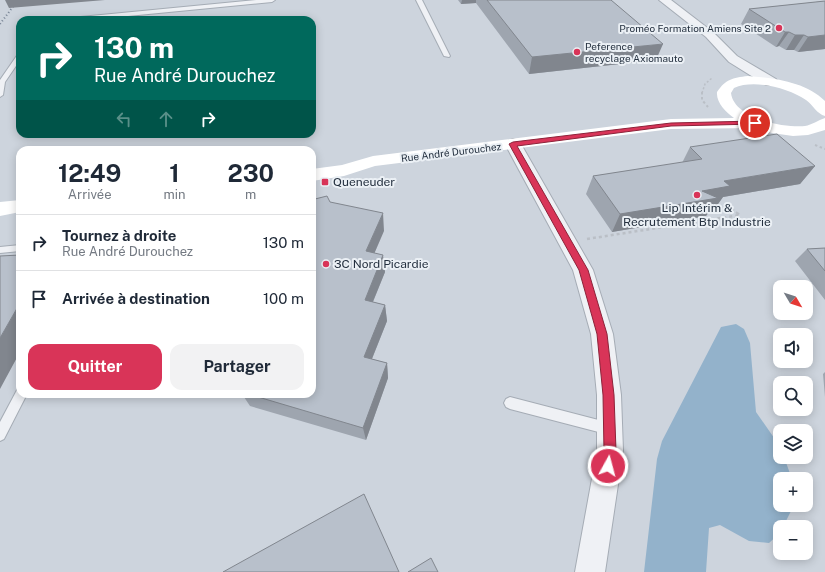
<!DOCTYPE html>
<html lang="fr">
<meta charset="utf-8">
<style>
body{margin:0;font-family:"Public Sans",sans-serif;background:#f2f2f3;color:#1f2937;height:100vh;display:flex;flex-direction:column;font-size:15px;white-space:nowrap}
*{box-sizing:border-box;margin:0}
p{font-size:13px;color:#747a83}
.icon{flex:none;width:22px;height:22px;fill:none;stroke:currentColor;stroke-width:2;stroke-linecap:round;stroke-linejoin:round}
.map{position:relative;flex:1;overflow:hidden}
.side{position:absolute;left:16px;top:146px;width:300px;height:252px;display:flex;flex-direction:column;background:#fff;border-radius:12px;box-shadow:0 2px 10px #0003}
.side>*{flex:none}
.guide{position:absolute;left:16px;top:16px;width:300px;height:122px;border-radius:12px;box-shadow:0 2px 10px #0003;background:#00695c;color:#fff;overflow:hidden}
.needle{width:26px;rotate:129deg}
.tools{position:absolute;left:773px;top:280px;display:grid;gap:8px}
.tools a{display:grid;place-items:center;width:40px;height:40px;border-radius:8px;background:#fff;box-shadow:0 2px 10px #0003;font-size:20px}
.pin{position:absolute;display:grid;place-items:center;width:34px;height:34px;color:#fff;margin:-17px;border:2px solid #fff;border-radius:50%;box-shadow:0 1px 4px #0007}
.me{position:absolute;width:44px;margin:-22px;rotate:7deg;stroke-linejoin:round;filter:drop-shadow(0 0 3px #0008)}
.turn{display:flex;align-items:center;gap:14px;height:84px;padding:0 12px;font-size:18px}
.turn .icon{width:52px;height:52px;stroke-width:2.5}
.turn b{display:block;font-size:28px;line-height:34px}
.lanes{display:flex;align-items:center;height:38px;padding:0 12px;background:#0003;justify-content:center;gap:20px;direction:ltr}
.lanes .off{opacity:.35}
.eta{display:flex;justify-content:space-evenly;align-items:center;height:68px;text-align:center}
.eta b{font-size:24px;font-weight:700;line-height:28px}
.button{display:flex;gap:8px;margin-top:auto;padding:8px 12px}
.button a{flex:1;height:46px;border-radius:12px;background:#d93458;color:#fff;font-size:16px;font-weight:700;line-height:46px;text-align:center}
.button a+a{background:#f2f2f3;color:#1f2937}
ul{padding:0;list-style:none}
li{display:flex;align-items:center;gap:12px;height:56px;padding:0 12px;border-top:1px solid #e0e1e3}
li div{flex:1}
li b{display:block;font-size:15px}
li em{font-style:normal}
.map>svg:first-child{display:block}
</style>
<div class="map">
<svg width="825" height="572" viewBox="0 0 825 572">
<rect width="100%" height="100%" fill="#dce1e7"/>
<!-- built -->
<path fill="#cdd4dd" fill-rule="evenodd" d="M0,0H825V572H0ZM20,20H312V134H20ZM20,150H312V394H20ZM780,287H806V313H780ZM780,335H806V361H780ZM780,383H806V409H780ZM780,431H806V457H780ZM780,479H806V505H780ZM780,527H806V553H780Z"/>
<!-- water -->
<path fill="#93b2cb" d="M736,324L744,329L750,343L756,412L779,445L780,457H784L792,479H780V505H792V509L783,527H780V533L769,543L749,541L720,525L709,528L706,572H644L657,459L662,441L721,327Z"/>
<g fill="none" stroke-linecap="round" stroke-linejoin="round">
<defs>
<path id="lane" d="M256,0H275L272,2L87,20H67L70,18Z
M416,0H422L450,56L449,57L444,56Z
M20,53V60L5,82L3,95L0,97V80L18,54Z
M20,245V251L0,253V247Z
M20,389V394H27L4,439L0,441V422L17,390Z
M510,397L610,423L614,425L616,429L614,433L610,435L510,409L506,407L504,403L506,399Z"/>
<path id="street" d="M659,0H671L714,33L737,56L776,79L778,82L776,85H766L729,62L706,37Z
M513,139L518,141L521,144L593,270L613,334L621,395L623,451L605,572H575L597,451V395L591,334L573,270L505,144L508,141Z"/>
</defs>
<!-- lane casing -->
<use href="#lane" stroke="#a5acb5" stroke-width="2"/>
<!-- street casing -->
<use href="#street" stroke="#a5acb5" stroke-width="2"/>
<!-- path-far2 -->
<path stroke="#babfc6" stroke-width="1.5" stroke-dasharray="2 2" stroke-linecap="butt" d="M702,93L705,84L712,78"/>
<!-- path-far1 -->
<path stroke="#babfc6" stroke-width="2" stroke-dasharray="2.5 2.5" stroke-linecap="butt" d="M702,92V100L708,107
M815,145L825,149
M732,209L737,213"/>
<!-- path -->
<path stroke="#babfc6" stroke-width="2.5" stroke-dasharray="3 3" stroke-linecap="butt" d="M587,239L740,215L735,212"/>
<!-- lane -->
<use href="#lane" fill="#eff1f5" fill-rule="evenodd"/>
<!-- street -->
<use href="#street" fill="#eff1f5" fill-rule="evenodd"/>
<!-- secondary -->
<path fill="#fff" fill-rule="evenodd" d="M748,76C774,78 806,82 825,101V116C817,114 813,105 806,100C788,88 754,79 734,88L731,93C734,119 785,128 805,126C812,125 818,120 825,118V130L808,135L793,136L772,133L753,128L671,129L375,166L344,176L312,181V169L342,165L373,156L671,119L734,118C726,112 716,103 717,92C726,79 732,78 748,76Z
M20,200V212L0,216V202Z"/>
<!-- rail -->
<path stroke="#748192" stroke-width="2" stroke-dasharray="1 2.5" stroke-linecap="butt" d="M0,24L18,0"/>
</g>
<!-- wall -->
<path fill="#9ea5af" d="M458,0H611L656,60L529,74L476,3L461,4Z
M825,1V49L798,52L794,50H786L779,46L776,47L741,24L749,9Z
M690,147L815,166L800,184L723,197L718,204L714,205L706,216L612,232L586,194L593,176L682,163Z
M384,231L374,253L385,272L373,302L385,305L387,321L372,359L387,363L388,378L366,440L250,406L242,394H312Z
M825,248V300L795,261L807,249Z
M825,372V397L823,374Z"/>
<!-- shaded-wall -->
<path fill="#81868e" d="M5,0H105L9,8Z
M462,0H476V3L461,4Z
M785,32H789L779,46L776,47Z
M795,35H804L794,50H786Z
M825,35V49L798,52L808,37Z
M663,44L656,60L529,74L532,57Z
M815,166L800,184L723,197L718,204L714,205L706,216L612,232L620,214L702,191L724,181Z
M383,213L384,231L368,268L366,251Z
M383,255L385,272L367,316L365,300Z
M20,303V352L0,389V338Z
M385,305L387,321L367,371L364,357Z
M387,363L388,378L366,440L363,428Z"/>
<!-- building -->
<path fill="#b8c0cb" stroke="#81868e" d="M487,0H611L663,44L532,57Z
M825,1V35L808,37L804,35H795L789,32H785L749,9Z
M777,134L815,166L724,181L730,186L702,191L718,198L620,214L593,176L702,159L690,147Z
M327,196L330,202L383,213L366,251L383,255L365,300L385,305L364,357L387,363L363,428L248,394H312V198L315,199Z
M825,248V271L807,249Z
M20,255V303L0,338V256Z
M364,494L399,572H223Z
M431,558L438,572H408Z"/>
<!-- route -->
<path fill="#d93458" stroke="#8d2239" d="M755,121L757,122V124L671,126L517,146L588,270L607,334L614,395L616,451L612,471L608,472L603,471L602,466L604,451L603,395L597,334L579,270L509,144L513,142L671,123Z"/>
<!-- markers -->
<g fill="#d93458" stroke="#ebf0f5" stroke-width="1.5">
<circle cx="779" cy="28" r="4"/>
<circle cx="577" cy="52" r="4"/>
<rect x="321" y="178" width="8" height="8" rx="2"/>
<circle cx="697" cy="195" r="4"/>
<circle cx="326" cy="264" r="4"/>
</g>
<g text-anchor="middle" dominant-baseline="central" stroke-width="4" stroke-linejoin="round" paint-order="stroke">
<!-- far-poi labels -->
<g font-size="10" fill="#24303f" stroke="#ebf0f5" text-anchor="end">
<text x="771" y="28">Proméo Formation Amiens Site 2</text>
<text x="585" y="46" text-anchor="start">Peference<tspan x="585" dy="12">recyclage Axiomauto</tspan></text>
</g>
<!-- far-street labels -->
<g font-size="10" fill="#24303f" stroke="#ebf0f5">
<text transform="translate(451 152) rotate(-7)">Rue André Durouchez</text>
</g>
<!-- poi labels -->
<g font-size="12" fill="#24303f" stroke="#ebf0f5" text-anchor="start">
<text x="333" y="182">Queneuder</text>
<text x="697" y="208" text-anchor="middle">Lip Intérim &amp;<tspan x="697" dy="14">Recrutement Btp Industrie</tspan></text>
<text x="334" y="264">3C Nord Picardie</text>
</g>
</g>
</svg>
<div class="tools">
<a><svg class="needle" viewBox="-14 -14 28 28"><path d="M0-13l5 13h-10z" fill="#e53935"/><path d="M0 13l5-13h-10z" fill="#747a83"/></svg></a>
<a><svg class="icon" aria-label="sound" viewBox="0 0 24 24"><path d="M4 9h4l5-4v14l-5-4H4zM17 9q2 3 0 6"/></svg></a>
<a><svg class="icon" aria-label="search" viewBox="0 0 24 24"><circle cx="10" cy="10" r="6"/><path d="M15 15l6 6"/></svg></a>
<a><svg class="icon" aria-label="layers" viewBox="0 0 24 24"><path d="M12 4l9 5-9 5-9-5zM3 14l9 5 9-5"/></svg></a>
<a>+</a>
<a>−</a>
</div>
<div class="pin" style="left:755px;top:123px;background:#d93025"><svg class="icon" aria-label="arrive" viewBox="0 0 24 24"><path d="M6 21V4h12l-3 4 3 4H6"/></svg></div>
<svg class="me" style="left:608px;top:466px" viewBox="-20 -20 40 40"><circle r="17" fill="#d93458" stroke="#fff" stroke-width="3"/><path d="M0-11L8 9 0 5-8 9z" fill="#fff"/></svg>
<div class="guide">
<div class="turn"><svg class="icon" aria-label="right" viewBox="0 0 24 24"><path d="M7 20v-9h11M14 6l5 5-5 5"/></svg><div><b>130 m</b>Rue André Durouchez</div></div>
<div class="lanes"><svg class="icon off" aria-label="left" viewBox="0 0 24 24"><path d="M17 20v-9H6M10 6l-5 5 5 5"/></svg><svg class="icon off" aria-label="ahead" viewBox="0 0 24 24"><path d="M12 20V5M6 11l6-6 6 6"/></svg><svg class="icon" aria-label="right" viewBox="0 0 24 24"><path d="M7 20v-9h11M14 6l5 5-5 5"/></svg></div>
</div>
<section class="side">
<div class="eta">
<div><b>12:49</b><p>Arrivée</p></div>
<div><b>1</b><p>min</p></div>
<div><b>230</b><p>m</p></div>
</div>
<ul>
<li><svg class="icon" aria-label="right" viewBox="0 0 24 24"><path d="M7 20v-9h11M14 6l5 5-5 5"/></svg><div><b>Tournez à droite</b><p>Rue André Durouchez</p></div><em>130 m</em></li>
<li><svg class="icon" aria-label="arrive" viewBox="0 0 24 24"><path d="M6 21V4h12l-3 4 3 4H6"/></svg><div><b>Arrivée à destination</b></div><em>100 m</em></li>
</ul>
<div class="button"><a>Quitter</a><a>Partager</a></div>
</section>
</div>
